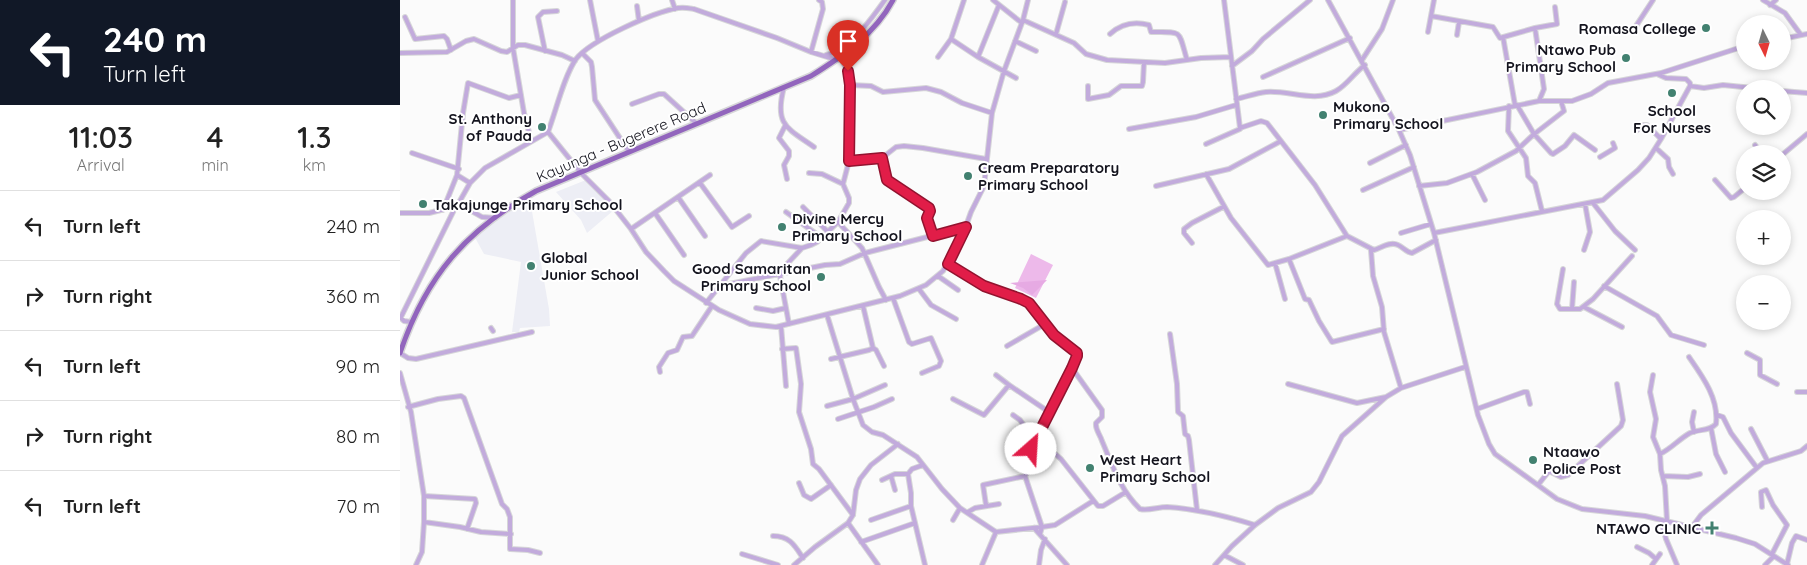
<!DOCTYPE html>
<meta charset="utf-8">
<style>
body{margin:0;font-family:Quicksand,sans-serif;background:#f6f6f6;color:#222;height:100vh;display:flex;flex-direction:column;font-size:19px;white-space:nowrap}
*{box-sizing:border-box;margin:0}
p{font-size:16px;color:#767676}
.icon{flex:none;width:28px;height:28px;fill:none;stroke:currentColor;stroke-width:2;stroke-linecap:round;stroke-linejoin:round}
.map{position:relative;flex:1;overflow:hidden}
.side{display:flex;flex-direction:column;background:#fff;width:400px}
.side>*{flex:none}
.hud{background:#111827;color:#fff;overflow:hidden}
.needle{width:32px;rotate:175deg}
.tools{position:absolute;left:1336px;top:15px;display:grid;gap:10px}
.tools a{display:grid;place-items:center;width:55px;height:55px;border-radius:50%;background:#fff;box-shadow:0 2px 8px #0003;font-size:25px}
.pin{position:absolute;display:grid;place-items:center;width:42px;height:42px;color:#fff;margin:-51px -21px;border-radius:50% 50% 50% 0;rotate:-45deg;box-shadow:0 0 5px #0007}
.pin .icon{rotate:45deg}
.me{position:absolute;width:55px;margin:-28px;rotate:26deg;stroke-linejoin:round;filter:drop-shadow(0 0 4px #0008)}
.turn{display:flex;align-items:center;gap:18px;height:105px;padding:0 20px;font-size:22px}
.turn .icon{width:65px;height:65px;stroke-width:2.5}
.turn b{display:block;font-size:35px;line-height:42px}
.eta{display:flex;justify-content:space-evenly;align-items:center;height:85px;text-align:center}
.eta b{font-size:30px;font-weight:600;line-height:35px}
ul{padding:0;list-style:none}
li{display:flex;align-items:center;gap:15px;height:70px;padding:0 20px;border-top:1px solid #e0e0e0}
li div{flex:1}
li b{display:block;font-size:19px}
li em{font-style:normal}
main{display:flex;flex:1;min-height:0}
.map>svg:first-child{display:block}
</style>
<main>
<section class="side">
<div class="hud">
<div class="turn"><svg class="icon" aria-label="left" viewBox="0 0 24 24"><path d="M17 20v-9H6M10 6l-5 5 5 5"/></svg><div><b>240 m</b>Turn left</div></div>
</div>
<div class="eta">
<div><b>11:03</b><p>Arrival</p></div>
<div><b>4</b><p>min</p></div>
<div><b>1.3</b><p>km</p></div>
</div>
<ul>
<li><svg class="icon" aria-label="left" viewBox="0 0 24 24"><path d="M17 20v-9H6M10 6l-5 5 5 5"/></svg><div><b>Turn left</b></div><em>240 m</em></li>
<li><svg class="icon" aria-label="right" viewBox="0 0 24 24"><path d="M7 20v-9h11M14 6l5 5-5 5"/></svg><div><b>Turn right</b></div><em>360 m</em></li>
<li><svg class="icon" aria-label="left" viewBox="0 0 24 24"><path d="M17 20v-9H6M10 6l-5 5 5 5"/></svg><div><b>Turn left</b></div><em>90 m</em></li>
<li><svg class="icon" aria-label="right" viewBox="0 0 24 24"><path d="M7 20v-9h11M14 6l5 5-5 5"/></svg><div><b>Turn right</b></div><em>80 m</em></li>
<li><svg class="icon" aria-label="left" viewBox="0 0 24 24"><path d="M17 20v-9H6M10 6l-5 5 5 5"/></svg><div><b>Turn left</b></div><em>70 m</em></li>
</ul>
</section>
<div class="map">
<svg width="1407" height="565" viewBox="0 0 1407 565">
<rect width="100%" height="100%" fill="#fbfbfb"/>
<!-- built -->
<path fill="#edeef5" d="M186,180L214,210L187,233L181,220L156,192Z
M130,200L149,309L150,326L120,328L119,332H112L121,262L84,254L73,234Z"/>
<!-- green -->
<path fill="#edb9ea" d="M631,254L653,265L636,298L615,288Z"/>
<!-- forest -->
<path fill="#e6aae3" d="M647,280L632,295L623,288L610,283Z"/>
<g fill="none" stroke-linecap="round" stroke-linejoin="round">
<defs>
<path id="minor" d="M113,0V48L124,113L131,140
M190,0L198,41
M272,0L275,9
M564,0L551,39L578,57L616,78
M593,0L622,23
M824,0L840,128L861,121L867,123L915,185L947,236L974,250C981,248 990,241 998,245C1003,247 1006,252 1012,253L1036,240
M928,0L999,130L1010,155L1034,233L1078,415L1089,444L1095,454L1157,499L1182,509L1245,516L1336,538L1355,544L1388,565
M1363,0L1385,13L1401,35
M1370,5L1376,0
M237,6L239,21
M1031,16L1093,27L1100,38L1135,28
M5,17L15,39L44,36L47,39L51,50
M623,20L674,43L686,54L707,60L765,63L801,58L831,57
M1236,26L1253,0
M1028,32L1034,0
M656,34L665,2
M710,34C721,24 734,21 749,25L751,32C783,32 778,29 787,60
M1057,35L1059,22
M1103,37L1115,105
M1382,39L1407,34
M615,41L636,51
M145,51L138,17L143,12L157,11
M411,52L423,9L422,2L419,0
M0,53L47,52L66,41L74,39L101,51L107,52L118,45H125L162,55L175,61
M182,53L191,62L192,67L195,100L229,152
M426,55C451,50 470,20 485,0
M538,57L551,39
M578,57L599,5
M962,60L982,29L993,0
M832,66L852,51L863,39L910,0
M863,77L950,38
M450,85L471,86L483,92L526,88L541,92L562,103L592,113
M688,86V99L709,95L721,86H742L743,82L744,62
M1290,86L1304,88L1323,85L1363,89
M384,87C374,125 387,128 414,147
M1382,91L1407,93
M836,99C846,97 856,93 866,92C890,90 914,103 936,91C947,85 954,73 965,65
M1139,101L1144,89L1135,28L1157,24L1155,7
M232,104L259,94H264L297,124
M1117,105L1134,134L1151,153L1153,154L1165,146L1174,135L1195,150
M1109,106L1108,131L1126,158L1128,176L1135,183L1142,211
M385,126L379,138L389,151V156L384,165L387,179
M729,129L796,117L836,105
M999,130L1139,101H1172L1191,94L1208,83L1261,73L1345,46
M1236,131L1243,125H1247L1261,139
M148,132L181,173L209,201L231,229L246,252L264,271L274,281L319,310L350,324L376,327L500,296L526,285L543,271L561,240L571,212L584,186L592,113L604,71L623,20L628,0
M806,144L840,129
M1355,145L1362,154
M1256,148L1268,159L1269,167L1273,174
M12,153L59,169
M1382,155L1407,134
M1200,157L1215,148L1213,143
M482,158L488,181L529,208L530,211L527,218L533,236
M449,161L482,158L496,147L504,146L523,148L586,159
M970,163L1006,145
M409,173L422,174L443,184
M806,174L831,218L868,265L889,259L947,236
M1072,174L1085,200
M1315,180L1331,198L1334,197L1345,188
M70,183L57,175L63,113L68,83L109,98L121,95
M300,183L332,227L349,216
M756,186L829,169L881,141
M1019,186L1047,183L1077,172L1116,151L1133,135L1164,111L1161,101
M963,190L1014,167
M278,197L305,236
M1193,203L1215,231L1235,250
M58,206L66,208L82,217L95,218
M403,207L428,232
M43,210L57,175
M386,212L422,238
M0,213H29L57,206L70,183L85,168L148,132C156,111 164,76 176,59C191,40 254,12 278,8C284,7 288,8 294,9L377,38L411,52L437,60
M255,213L284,255
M438,222L462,248L479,287L486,300
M231,229L310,175
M1001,233L1031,224
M1034,233L1203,200L1238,170L1249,158L1261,139L1290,86V83L1286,79L1266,78L1257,74
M792,243L784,233V229L792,223L823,207
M971,250L973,276L982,307L984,332L1001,388
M1184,250L1190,232L1185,204
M889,259L905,299L909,300L919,321L932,342L984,329
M875,263L885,299
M548,264L584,285L621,299L629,303L654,335L677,353V356L672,368L632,445L630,468L625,476L642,527L596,532
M1163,269L1157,304L1160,309H1180L1193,299L1232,256
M538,276L558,290
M319,286L425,265L440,264L465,253L566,227
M1204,286L1257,316L1271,335L1304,345
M519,289L531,305L556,319
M493,298L509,342L512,344L531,338L541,361L539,366L522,373
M306,303L346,253L361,241L402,248L411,245L417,242L438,222L449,203V198L443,184L449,161L450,79L448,71L440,57
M1184,307L1222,327
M356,308L373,311L386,308
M1172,309L1174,282
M427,315L453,399L463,425L472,432L483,435L517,457L542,489L560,508L596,532L582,565
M0,317L4,321L11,322
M1,317L56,206
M389,324L380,276L387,264L402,248
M381,326L386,386
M91,328L93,331
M770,334L777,384L778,412L783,416L785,434L788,436L789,440L797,510
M607,346L645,324
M473,348L476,350L484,366
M382,349L396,348L401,384L399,412L411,449L413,464L419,469L453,515
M0,353L8,358L16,359L132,332
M1347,353L1360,360V375L1377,384
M431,359L469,350L473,348L463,306
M672,368L702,410V417L696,423C695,430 700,434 702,441C712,464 720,490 740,509C749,511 758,507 767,507C798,509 826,516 855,525
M260,372L259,367L268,353L277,350L283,337L292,336L312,306
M0,373L11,412L24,496V522L22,552L16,565
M1253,375L1250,392L1256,419L1253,437L1260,454L1261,470L1265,486L1267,521
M888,384L957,403L986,397
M609,385L649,412
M1397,392H1407
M553,399L584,415L609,385L596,375
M427,406L453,399L485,385
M8,407L38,399L61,396L64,398L102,504L107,509L110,517V549L128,550L140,553
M1077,409L1124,392H1127L1130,404
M1294,412L1292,422L1294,432
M613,415L620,420L625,427L632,431L637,438L661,459L698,506H703L726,492
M1317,415L1323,417L1331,433L1357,468
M438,419L474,407L492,399
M1311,428L1316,454L1325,472
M1351,429L1367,460
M1260,454C1271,449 1279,439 1290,433C1299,429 1310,431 1316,424C1319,399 1303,377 1289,357
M523,465L512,469L508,474L511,493V506L525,565
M491,476L495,490
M1263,476L1288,477L1300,474
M482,480L495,474H508
M399,483L404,495L411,499L431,485
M1138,485L1149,471L1161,477L1168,475L1221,426L1223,420L1217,384
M24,496L75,499L76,503L67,529
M586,505L583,485L625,476
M1362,507L1361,492L1366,490L1373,505L1387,525L1372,554
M568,512L575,508L599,504
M471,520L511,506
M553,520L560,508
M1261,520L1266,539L1277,565
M24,522L60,527L81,532L111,534
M448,523L478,565
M1292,527L1301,515L1363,463L1401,451L1407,446
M634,528L667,565
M640,534L642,527L655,525L693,501
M373,536C390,536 395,546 403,558
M461,542L515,523
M1237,547L1249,553L1256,559
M342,554L378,565
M824,555L843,565
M1387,564L1392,543L1396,536L1407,540
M394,565L415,547L448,523L453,515L456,490L460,479L471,465L498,444
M639,565L641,550L645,539
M815,565L832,546L855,525L878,508L911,492L919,482L942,436L986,397L1001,388L1065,367
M1252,565L1260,554
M1365,565L1374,556"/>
<path id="major" d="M0,353C26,276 66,230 136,191L411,76C443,56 475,34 493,0"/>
</defs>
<!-- minor casing -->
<use href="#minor" stroke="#d6d6d8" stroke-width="6"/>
<!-- major casing -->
<use href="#major" stroke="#d6d6d8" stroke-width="8"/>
<!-- minor -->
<use href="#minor" stroke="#c2abdc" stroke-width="4"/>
<!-- major -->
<use href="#major" stroke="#9265bd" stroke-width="5"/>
</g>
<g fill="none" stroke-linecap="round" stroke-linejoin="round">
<defs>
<path id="route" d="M448,71L450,85L449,161L482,158L487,180L529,208L530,211L527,218L533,236L566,227L548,264L584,286L621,299L629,303L654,335L677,353V356L672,368L631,449"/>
</defs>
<!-- route casing -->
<use href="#route" stroke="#92132f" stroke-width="12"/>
<!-- route -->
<use href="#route" stroke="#e11d48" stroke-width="9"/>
</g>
<!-- markers -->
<g fill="#428170" stroke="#fff" stroke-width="2">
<circle cx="1306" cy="28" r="5"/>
<circle cx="1226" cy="58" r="5"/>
<circle cx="1272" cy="93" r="5"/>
<circle cx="923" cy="115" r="5"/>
<circle cx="142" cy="127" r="5"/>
<circle cx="568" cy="176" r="5"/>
<circle cx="23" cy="204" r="5"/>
<circle cx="382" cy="227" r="5"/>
<circle cx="131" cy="266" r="5"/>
<circle cx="421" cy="277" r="5"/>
<circle cx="1133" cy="460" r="5"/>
<circle cx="690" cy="468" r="5"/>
<path d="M1309.5 520.5h5v5h5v5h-5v5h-5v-5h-5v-5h5z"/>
</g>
<g text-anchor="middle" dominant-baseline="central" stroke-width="4" stroke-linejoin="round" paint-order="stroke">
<!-- poi labels -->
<g font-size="15" font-weight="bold" fill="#14141e" stroke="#fff" text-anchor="start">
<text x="1296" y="28" text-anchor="end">Romasa College</text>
<text x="1216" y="49" text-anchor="end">Ntawo Pub<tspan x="1216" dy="17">Primary School</tspan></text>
<text x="933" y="106">Mukono<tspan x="933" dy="17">Primary School</tspan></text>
<text x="1272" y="110" text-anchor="middle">School<tspan x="1272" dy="17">For Nurses</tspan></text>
<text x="132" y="118" text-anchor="end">St. Anthony<tspan x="132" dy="17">of Pauda</tspan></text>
<text x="578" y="167">Cream Preparatory<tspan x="578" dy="17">Primary School</tspan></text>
<text x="33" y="204">Takajunge Primary School</text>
<text x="392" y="218">Divine Mercy<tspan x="392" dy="17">Primary School</tspan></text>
<text x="141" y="257">Global<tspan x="141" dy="17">Junior School</tspan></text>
<text x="411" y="268" text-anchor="end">Good Samaritan<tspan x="411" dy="17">Primary School</tspan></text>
<text x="1143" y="451">Ntaawo<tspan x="1143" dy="17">Police Post</tspan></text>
<text x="700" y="459">West Heart<tspan x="700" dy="17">Primary School</tspan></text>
<text x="1301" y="528" text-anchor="end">NTAWO CLINIC</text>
</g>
<!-- street labels -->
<g font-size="15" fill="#14141e" stroke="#fff">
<text transform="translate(221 142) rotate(-23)">Kayunga - Bugerere Road</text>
</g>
</g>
</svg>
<div class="tools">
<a><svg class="needle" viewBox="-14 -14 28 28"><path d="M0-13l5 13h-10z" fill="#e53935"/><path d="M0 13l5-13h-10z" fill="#767676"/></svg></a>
<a><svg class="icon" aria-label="search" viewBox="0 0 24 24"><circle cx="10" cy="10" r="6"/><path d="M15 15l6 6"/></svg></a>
<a><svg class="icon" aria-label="layers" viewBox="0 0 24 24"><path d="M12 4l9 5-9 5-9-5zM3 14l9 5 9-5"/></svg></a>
<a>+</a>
<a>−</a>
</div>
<div class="pin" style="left:448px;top:71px;background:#d93025"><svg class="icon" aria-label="arrive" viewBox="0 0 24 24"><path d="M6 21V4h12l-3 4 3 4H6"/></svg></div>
<svg class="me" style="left:631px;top:449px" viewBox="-20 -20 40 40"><circle r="19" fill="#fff"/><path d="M0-13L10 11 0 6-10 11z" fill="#e11d48"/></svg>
</div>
</main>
